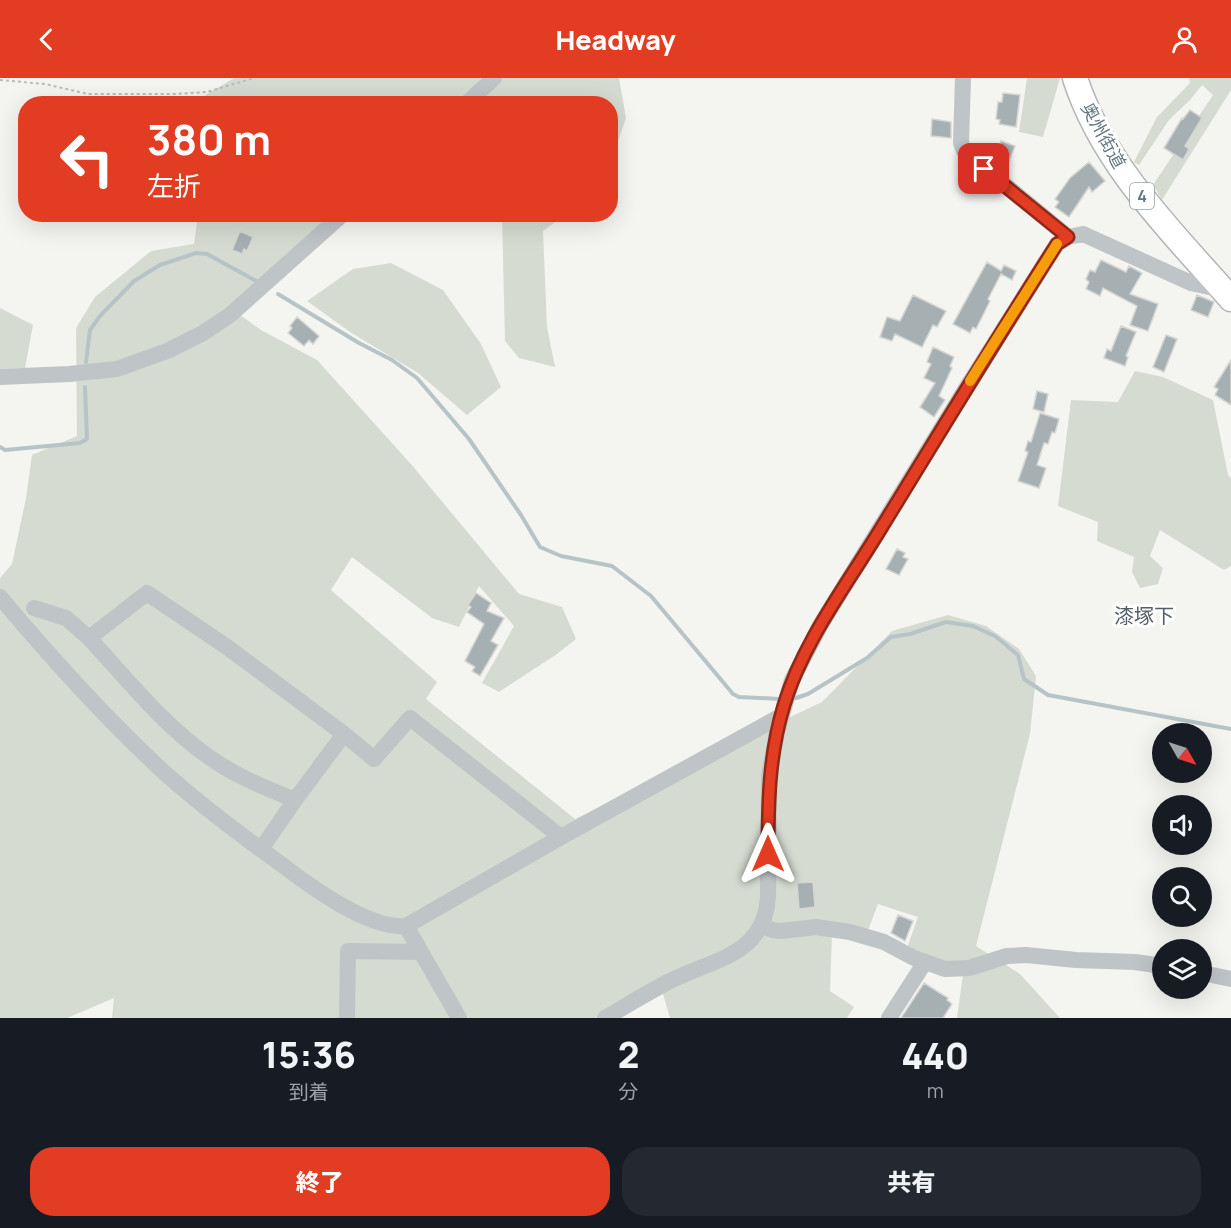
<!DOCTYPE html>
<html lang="ja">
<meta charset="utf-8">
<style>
body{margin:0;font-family:Manrope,"Noto Sans JP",sans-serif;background:#242831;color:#f1f3f6;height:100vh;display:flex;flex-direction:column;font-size:22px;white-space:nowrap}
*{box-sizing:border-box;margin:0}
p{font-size:20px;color:#9ea1a6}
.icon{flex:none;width:33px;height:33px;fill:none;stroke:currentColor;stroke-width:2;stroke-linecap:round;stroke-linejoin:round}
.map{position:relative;height:940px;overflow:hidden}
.sheet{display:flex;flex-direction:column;background:#171b24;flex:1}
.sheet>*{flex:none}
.top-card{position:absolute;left:18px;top:18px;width:600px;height:126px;border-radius:24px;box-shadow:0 6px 24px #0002;background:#e23c22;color:#fff;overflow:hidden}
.needle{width:39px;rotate:129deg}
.controls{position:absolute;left:1152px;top:645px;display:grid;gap:12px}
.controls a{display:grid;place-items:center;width:60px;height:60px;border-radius:50%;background:#171b24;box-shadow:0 6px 24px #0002;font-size:30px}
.pin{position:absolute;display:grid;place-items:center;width:51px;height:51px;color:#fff;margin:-26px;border-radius:12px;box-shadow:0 3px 9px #0006}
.me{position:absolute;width:66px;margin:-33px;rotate:0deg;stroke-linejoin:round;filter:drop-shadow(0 0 4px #0008)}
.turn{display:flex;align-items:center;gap:21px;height:126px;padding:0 30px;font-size:27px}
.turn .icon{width:78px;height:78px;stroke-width:2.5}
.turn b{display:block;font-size:42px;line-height:51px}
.eta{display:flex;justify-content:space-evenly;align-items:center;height:102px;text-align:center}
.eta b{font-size:36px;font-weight:800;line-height:42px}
.cta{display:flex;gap:12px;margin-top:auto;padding:12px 30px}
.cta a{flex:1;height:69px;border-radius:24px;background:#e23c22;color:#fff;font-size:24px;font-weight:800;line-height:69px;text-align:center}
.cta a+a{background:#242831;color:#f1f3f6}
header{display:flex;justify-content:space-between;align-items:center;height:78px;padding:0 30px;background:#e23c22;color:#fff;font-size:27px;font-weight:800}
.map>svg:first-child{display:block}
</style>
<header><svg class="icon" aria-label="back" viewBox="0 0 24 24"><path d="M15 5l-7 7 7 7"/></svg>Headway<svg class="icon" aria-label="person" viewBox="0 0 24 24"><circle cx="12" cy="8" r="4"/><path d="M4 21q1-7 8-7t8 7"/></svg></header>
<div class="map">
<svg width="1231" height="940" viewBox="0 0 1231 940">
<rect width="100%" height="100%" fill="#f4f4f0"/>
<!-- green -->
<path fill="#d6dbd1" d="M234,0H619L626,40L611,83L610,26H155V18H204Z
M1027,0H1060L1043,59L1019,54Z
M1189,0H1231V12L1162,122L1153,107L1213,17L1202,7L1190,22L1169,42L1139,87L1134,84L1157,39L1190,5Z
M198,137H341L240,237L261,252L317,282L410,385L519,516L562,529L576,561L557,576L499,614L482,605L514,548L479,508L459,549L432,540L352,479L331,512L437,604L426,621L575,741L822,624L892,553L948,537L986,548L1019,571L1036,598L1030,656L976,868L1020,896L1060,940H957L963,896L903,881L918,839L878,826L864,863L832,857L830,913L854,929L847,940H670L663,916L620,940H112L114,920L67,940H0V500L12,486L26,420L32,377L77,358L76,250L95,219L151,173L194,166Z
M502,137H565L543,153L547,249L555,289L519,280L505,263Z
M391,185L443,212L481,266L501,309L467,337L418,295L350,254L307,223L353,191Z
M0,230L33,247L25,290L0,291Z
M1135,293L1163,299L1213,322L1228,397L1231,400V488L1224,492L1160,452L1150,478L1163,490L1158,506L1140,510L1132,494L1134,479L1097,463L1098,444L1058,428L1071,322L1118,324Z"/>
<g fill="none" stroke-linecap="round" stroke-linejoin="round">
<!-- stream -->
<path stroke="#b7c4c7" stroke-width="4" d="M278,216L359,265L392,282L417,300L469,361L521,437L540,469L561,478L612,488L651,518L733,616L739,619L780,621
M86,284L90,252L100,238L134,203L160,187L196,175L207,176L258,204
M0,369L5,372L80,365L87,361L85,309
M796,620L808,616L867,580L891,559L910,556L946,544L973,548L995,558L1018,577L1024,601L1048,617L1231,651"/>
</g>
<!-- building -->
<path fill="#a6b0b3" stroke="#d5d5d3" stroke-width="1.5" d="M1003,15L1020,17L1016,49L999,46L1000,42L996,41L998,24H1002Z
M1190,32L1202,40L1185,68L1189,71L1183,82L1164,70L1182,40L1183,41Z
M932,41L951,44V60L931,58Z
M1001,63L1015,68L1005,93L998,87L1001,79L995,77Z
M1089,84L1105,103L1092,114L1089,109L1069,139L1055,129L1059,124L1055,121L1070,100Z
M240,153L253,159L247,173L244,171L242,176L232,172Z
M1101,182L1126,194L1129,188L1142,195L1130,216L1158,226L1148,253L1130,247L1137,228L1103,210L1100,218L1086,211L1089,204L1086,201L1090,192L1095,194Z
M987,184L1001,193L1004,187L1016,193L1012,202L1001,196L988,221L990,223L976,251L973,249L970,255L953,246Z
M913,217L946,233L937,249L933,247L922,269L895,256L892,263L880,259L887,239L900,243Z
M1197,217L1214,224L1208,239L1191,232Z
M297,239L319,258L313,266L309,262L304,268L288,255L292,250L290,248Z
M1121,248L1136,254L1126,278L1128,279L1125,288L1104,280L1107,271L1111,273Z
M1166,257L1177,261L1164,294L1153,289Z
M933,269L954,279L950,288L952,290L939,318L945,322L934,339L920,329L935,305L924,300L931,286L927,284Z
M1231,282V327L1215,317L1218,311L1214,309Z
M1037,313L1048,316L1044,334L1033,331Z
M1040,335L1059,341L1055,355L1052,354L1048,366L1044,365L1037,387L1046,390L1039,410L1018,403L1028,374L1025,373L1028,363L1031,364Z
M897,471L905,475L903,479L908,481L899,497L886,491Z
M476,515L491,525L487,533L504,540L491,563L498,567L480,598L472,593L475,589L465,583L484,546L467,534L471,529L468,527Z
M813,804L815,829L799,831L797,805Z
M898,837L913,843L905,863L891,855Z
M924,905L948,920L947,922L952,926L943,940H901Z"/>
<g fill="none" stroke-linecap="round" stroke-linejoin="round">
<defs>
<path id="highway" d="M1075,0C1103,87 1172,154 1231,221"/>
</defs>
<!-- highway casing -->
<use href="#highway" stroke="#b2b6b8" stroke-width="27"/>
<!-- path -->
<path stroke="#b9bcbd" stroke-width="2" stroke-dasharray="3 3" stroke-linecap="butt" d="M0,2L45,6L88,16H175L207,14L254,0"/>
<!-- minor -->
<path stroke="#bfc4c6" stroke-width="16" d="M963,0L961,65L964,73L1068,159
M466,26L494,0
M0,299L69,296L117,291L167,273L203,255L230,237L343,136
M147,515L227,569L344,656L295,722C266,710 235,698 209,679C163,647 127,601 89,560Z
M0,519C52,581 106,641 166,696C202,728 242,758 281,786C311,809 368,851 406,848L459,940
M34,530L66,540L89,560
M344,656L374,681L410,640L561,759
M261,771L295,722
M406,848L561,759L781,638
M763,848L772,852L781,853L816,849L850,854L884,864L914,880L945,891L969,890L1007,878L1026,877L1076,882L1135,884L1162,888
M1202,895L1231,901
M347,940L348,873L421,874
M605,940C626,928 648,914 670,903C713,881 765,878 768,818L769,698L777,654L792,602L821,546L965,312L1057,166L1068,159L1083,156L1191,205L1223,212
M889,940L925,884"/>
<!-- highway -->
<use href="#highway" stroke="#fff" stroke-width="24"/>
</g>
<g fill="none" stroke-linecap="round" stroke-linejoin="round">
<defs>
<path id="route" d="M768,776C768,725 769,676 784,627C803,564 846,508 880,452C939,356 997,260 1057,166L1068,159L984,91"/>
</defs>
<!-- route casing -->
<use href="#route" stroke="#932716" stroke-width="15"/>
<!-- route -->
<use href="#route" stroke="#e23c22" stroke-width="10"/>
<!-- slow -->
<path stroke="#f59e0b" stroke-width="10" d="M970,303L1057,166"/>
</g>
<g text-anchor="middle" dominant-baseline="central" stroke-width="6" stroke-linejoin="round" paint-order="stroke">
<!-- shield labels -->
<rect fill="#fff" stroke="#92a0a7" stroke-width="1.5" x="1130" y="105" width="24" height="26" rx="4.5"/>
<g font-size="16" font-weight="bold" fill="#637781">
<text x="1142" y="118">4</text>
</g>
<!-- street labels -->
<g font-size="18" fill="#637781" stroke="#fff">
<text transform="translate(1104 57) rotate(61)">奥州街道</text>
</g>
<!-- neighbourhood labels -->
<g font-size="20" fill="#515f66" stroke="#fff">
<text x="1144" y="537">漆塚下</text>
</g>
</g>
</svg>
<div class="controls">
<a><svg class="needle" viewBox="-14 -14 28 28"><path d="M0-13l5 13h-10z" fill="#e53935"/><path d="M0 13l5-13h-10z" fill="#9ea1a6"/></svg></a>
<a><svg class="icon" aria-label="sound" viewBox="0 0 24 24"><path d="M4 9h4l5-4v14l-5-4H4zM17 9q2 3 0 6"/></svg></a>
<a><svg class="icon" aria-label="search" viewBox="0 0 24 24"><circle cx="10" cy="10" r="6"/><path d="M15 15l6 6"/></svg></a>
<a><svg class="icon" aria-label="layers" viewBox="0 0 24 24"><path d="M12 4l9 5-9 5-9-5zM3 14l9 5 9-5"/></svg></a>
</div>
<div class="pin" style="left:984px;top:91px;background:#d93025"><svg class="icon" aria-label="arrive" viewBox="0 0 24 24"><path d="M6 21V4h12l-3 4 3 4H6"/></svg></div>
<svg class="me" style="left:768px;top:776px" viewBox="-20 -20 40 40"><path d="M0-17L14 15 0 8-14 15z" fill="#e23c22" stroke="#fff" stroke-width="4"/></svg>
<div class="top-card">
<div class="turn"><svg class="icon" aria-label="left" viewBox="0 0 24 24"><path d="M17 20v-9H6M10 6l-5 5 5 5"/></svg><div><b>380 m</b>左折</div></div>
</div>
</div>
<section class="sheet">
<div class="eta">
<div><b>15:36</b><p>到着</p></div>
<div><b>2</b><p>分</p></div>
<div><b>440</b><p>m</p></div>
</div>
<div class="cta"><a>終了</a><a>共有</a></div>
</section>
